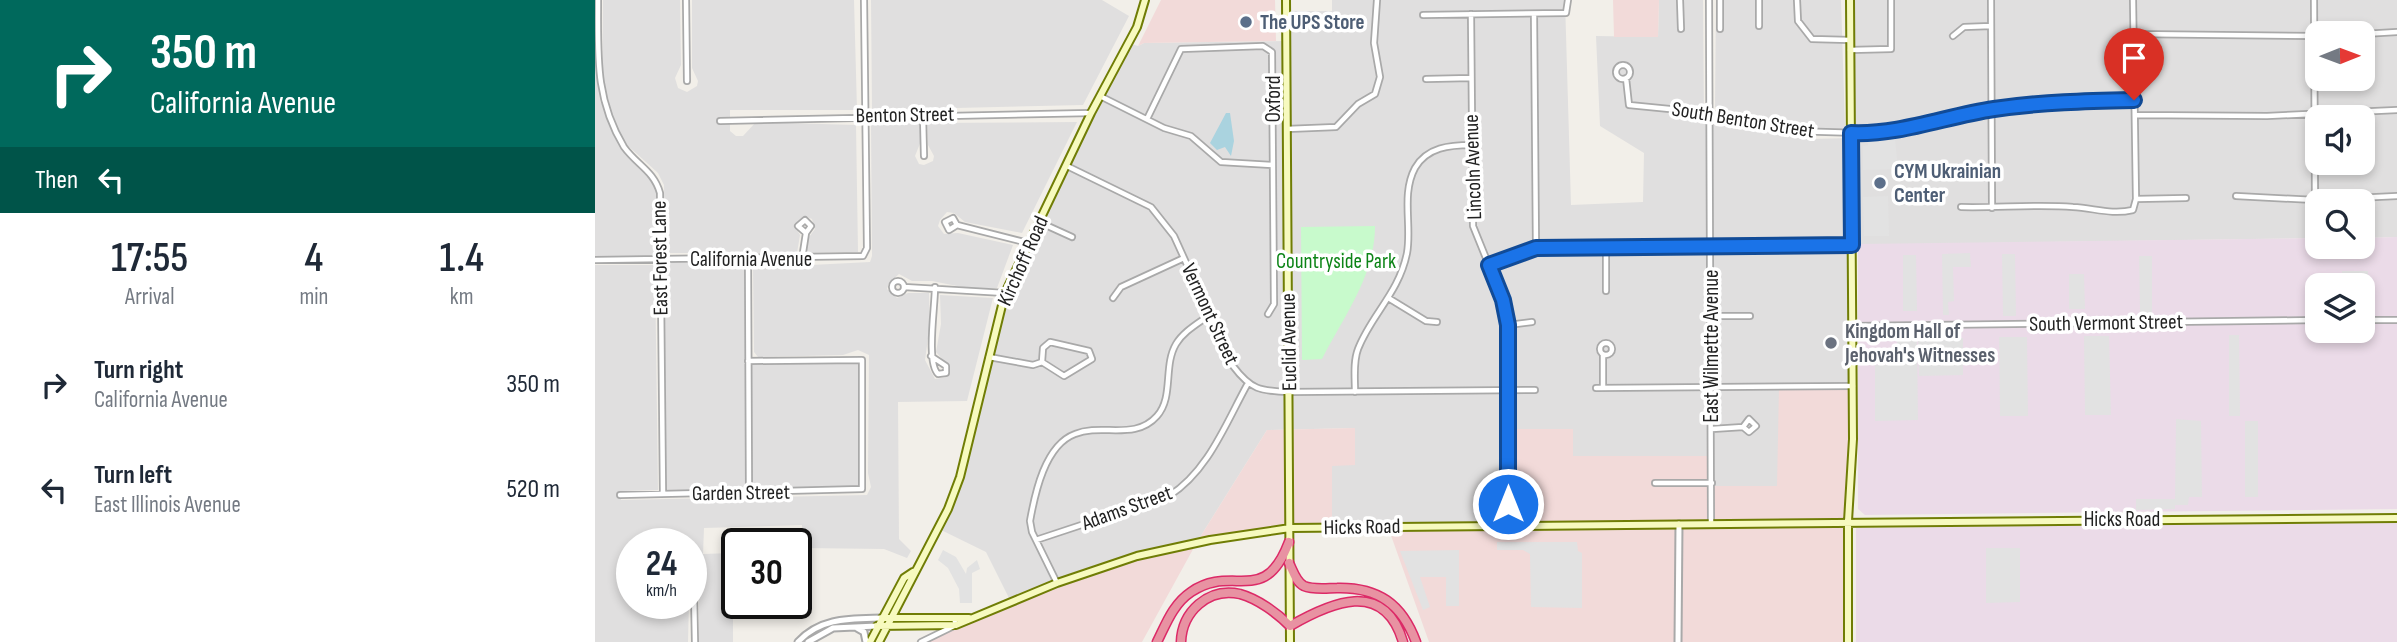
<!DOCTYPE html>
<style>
body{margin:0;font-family:"Sofia Sans Condensed",sans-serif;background:#f2f2f3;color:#1f2937;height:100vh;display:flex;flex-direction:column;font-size:26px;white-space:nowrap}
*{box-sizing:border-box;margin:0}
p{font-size:23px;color:#747a83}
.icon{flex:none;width:38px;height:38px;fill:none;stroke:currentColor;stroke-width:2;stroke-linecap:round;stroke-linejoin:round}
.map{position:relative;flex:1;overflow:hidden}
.sheet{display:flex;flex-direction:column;background:#fff;width:595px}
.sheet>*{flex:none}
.banner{background:#00695c;color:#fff;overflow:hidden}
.needle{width:46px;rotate:89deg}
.controls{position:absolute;left:1710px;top:21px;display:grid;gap:14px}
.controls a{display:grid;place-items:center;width:70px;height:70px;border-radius:14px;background:#fff;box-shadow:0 4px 10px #0003;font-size:35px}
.speed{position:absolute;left:21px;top:528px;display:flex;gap:14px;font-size:35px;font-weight:700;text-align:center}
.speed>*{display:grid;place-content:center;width:91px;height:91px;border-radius:50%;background:#fff;box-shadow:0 4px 10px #0003;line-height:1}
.speed small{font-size:18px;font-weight:400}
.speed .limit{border:4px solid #111;border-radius:10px;background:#fff;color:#111}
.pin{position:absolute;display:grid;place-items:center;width:60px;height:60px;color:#fff;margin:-72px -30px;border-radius:50% 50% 50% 0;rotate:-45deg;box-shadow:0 0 7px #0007}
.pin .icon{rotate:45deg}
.me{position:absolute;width:77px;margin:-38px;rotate:0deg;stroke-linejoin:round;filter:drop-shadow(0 0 5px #0008)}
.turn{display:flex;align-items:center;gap:24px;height:147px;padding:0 35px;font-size:32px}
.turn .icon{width:91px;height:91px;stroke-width:2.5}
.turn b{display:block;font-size:49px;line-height:60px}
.then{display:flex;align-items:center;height:66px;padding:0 35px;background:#0003;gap:14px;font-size:26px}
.eta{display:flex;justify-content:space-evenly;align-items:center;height:119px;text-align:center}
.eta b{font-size:42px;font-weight:600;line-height:49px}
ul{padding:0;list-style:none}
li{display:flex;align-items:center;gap:21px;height:105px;padding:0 35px}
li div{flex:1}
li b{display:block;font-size:26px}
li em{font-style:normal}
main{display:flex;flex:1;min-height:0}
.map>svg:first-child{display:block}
</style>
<main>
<section class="sheet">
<div class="banner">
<div class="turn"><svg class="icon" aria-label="right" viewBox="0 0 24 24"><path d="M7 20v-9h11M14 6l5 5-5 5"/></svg><div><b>350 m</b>California Avenue</div></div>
<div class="then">Then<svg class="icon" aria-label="left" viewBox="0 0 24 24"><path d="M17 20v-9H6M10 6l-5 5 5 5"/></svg></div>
</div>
<div class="eta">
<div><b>17:55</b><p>Arrival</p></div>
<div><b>4</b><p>min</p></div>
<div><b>1.4</b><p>km</p></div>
</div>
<ul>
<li><svg class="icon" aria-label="right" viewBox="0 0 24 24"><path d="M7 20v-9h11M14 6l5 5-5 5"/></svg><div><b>Turn right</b><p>California Avenue</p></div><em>350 m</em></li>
<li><svg class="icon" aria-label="left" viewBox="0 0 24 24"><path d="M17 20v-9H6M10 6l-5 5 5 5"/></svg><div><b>Turn left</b><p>East Illinois Avenue</p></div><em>520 m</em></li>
</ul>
</section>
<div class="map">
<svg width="1802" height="642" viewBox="0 0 1802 642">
<rect width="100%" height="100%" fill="#f2efe9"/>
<!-- residential -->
<path fill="#e0dfdf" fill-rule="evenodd" d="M0,0H3L5,101L31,150L62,180L65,193V259H153V361L267,360V489L68,494L65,260H0Z
M8,0H85L86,65L80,78L83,88L92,92L102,86L103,81L97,68V0H259L262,110H135V131L141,136H148L161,122L261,125L263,252L211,253L214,237L220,229L217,219L212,217L205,219L200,226L205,235L202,253H70L69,185L63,173L31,144L15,118L7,81Z
M276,0H507L534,16L488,105L277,110Z
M737,0H970L976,205L1048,202L1049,153L1005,126L1001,36L1063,37L1064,0H1108L1109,118L1214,139L1256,138L1255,0H1802V237L1768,238V201H1722V238L1257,245L1258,386L1183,486H1117L1116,456H977L913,525L737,527V465L760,428L672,430L602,542L416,602L391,552L342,528L365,477L410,293L533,43L543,46L549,43L691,41V11H737ZM1722,33H1768V79H1722ZM1722,117H1768V163H1722Z
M1121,0H1246L1250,127L1245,130L1196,127L1120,107Z
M482,122L427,233L370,222L359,213L352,212L345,220L343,226L349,234L363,233L418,245L402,288L377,289L337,281H317L304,274L294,283L292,289L302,298L313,293H334L335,324L330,360L340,379L352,377L355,368L341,352L346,324L345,295L398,298L372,401L303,402L304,539L316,551L312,558L289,549L208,548L207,525L109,528L108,554L138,553V642H104V599L109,586L105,579H96V544H37V604H94L93,642H0V265H58L60,267L63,490L27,491L26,500L272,495L276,487L273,473L274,355L263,350L248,355L163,357L159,352L158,268L275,262L277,256L276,123H325L326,141L320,156L324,164L329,165L338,161L339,156L333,145L332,123Z"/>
<!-- commercial -->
<path fill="#f2dad9" d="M566,0H680L681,41L549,43L543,46Z
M1018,0H1064L1063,37H1019Z
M1258,386L1253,642H834L793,527L913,524V429H978V456H1117V486H1182L1184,387Z
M760,428V465L737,466V527L695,528L602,542L547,642H327L376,618L542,556L602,542L672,430Z"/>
<!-- industrial -->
<path fill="#ebdbe8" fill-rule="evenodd" d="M1802,237V509L1270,515L1263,509V244L1722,238V247H1768V238ZM1722,285H1768V331H1722Z
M1802,523V642H1261V528Z"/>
<!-- park -->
<path fill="#c8facc" d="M780,226C780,276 749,316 727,359L707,360L706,227Z"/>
<!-- parking -->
<path fill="#e2e2e2" d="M1300,139L1303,169L1268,170V146L1273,145V141Z
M1293,196L1294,236H1269L1268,197Z
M1375,253L1376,267H1358L1359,301L1353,302L1354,315H1348L1347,254Z
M1407,254H1420L1421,316H1408Z
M1308,255H1321L1322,311H1308Z
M1544,256H1557V313H1545Z
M1747,271H1773V307H1768V285H1747Z
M1474,274H1489L1490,309H1474Z
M1634,335H1644L1645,416H1634Z
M1489,336H1514L1516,415H1490Z
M1404,337H1432L1433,416H1405Z
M1302,338H1322L1323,420L1280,421V365L1302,364Z
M1323,338H1368V375L1324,376Z
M1581,419L1606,421L1607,497H1594L1593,505H1580V509L1541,510V499H1580Z
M1650,421H1663V497H1650Z
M902,542H982L983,551L987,553V608L936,607L935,554L928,550H902Z
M1391,548H1425V602L1391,603Z
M348,550L361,557L371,574L372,568L382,560L385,569L377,573V603H365L364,589L353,568L343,560Z
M864,550V606H851V577H825L835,607L828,610L805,551Z"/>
<!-- water -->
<path fill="#aad3df" d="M631,113H635L639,141L636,156L630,147L622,150L615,143Z"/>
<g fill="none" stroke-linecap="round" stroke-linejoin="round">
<defs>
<path id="minor" d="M3,0C3,56 0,99 29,147C42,165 59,171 65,193L68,494
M91,0L92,81
M1085,0L1086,29
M1114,0L1116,523
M1164,0V26
M1202,0L1203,21L1217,39L1255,40
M1396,0L1397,208
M1538,0L1541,199
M1719,0L1720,200
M876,14L878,226L908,300L913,325V525
M939,14L941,248
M828,15L971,13L973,0
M1125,29V0
M1539,34L1721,36
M1768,34L1802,32
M1358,36L1369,27L1396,26
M1255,50L1296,49V0
M1021 72a7 7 0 1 1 14 0a7 7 0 1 1-14 0Z
M1031,78L1034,105L1115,113L1197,131L1265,133L1312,129L1397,109L1448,103L1540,100
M831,79L876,78
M505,96L569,128L596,136L626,162L677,165
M1540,115L1672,116L1802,110
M328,116L329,156
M552,119L586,49L668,46L677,52L679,304L673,314
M125,121L496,113
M692,129L741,127L763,104L780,94L785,77L779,43L782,0
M472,166L556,207L579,236L638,366C656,390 665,391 695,392L940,390
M1641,196L1720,200L1802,196
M1366,207C1403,208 1441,204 1478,207C1499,208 1516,215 1538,210L1541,199L1591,198
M444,222L477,237
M362,225L354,230L350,222L358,218L362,225L433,243
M1011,248V291
M153,259L154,492
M207,259L211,233L216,226L210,220L203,226L211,233
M0,260L268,256L272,248L269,0
M894,265L941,248L1257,245
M297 287a6 6 0 1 1 12 0a6 6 0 1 1-12 0Z
M309,287L410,293
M518,298L526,287L589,258
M795,299L831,321L842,322
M1117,316H1155
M1768,320H1802
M913,325L937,322
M1258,326L1722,320
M1005 349a6 6 0 1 1 12 0a6 6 0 1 1-12 0Z
M336,356L351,366V373L343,374C331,362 340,308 340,287
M394,357L438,365L447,362L469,376L497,359L494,351L455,342L448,348L447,362
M1008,387V355
M1001,388L1258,386
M760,392C760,378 758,362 763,349C776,315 804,293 812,253C817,226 806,194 820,168C832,147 855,145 877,145
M1117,429L1148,427L1154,432L1161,426L1154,419L1148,427
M1060,483H1117
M25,495L267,489V360L153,361
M441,540L574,496C613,471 630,425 652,385
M462,583L437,532L435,521C440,493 450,445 480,434C507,423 540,441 562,416C579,397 568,366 581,344C588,332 602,324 613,316
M96,586L99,592L100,642
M326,642L361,625L359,618"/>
<path id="tertiary" d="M262,628L269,632L271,642
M203,642C226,617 256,619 287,618
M213,642L238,628L282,626
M1083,642L1084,524"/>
<path id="secondary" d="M691,0L695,642
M287,618H374
M282,626L361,625L462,583L542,556L615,540L695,528L1802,518
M275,642L309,578L318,572
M284,642L353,509L365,477L410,293L496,113L542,27L550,0
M1253,642V521L1258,439L1255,0"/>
<path id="motorway" d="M694,563C698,571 701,582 709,586C718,590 733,588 742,588C783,587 807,604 821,642
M562,642C571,624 578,604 596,592C638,563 669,608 694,542
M586,642C587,612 613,587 645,594C663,599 682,613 695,626C735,603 789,578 808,642"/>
</defs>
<!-- minor casing -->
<use href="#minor" stroke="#a9a9a9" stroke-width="8"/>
<!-- tertiary casing -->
<use href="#tertiary" stroke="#a9a9a9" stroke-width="9"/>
<!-- secondary casing -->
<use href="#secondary" stroke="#707d05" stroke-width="10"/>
<!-- motorway casing -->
<use href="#motorway" stroke="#dc2a67" stroke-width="11"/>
<!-- minor -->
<use href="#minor" stroke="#fff" stroke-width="4.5"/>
<!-- tertiary -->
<use href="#tertiary" stroke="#fff" stroke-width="5"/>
<!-- secondary -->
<use href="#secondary" stroke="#f7fabf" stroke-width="6"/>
<!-- motorway -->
<use href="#motorway" stroke="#e892a2" stroke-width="8"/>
</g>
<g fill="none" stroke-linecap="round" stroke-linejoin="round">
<defs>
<path id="route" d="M913,504V325L908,300L894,265L941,248L1257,245L1256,133C1306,135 1351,116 1399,109C1446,102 1493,101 1539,100"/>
</defs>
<!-- route casing -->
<use href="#route" stroke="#114b97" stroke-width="18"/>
<!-- route -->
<use href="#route" stroke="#1a73e8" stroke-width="12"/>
</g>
<!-- markers -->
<g fill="#5c6f8a" stroke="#fff" stroke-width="2.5">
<circle cx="651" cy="22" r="7"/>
<circle cx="1285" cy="183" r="7"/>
</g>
<circle fill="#6b7280" stroke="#fff" stroke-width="2.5" cx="1236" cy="343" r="7"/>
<g text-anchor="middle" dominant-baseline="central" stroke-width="7" stroke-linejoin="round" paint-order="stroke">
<!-- service labels -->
<g font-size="21" font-weight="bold" fill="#4e5e75" stroke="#fff" text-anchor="start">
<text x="665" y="22">The UPS Store</text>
<text x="1299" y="171">CYM Ukrainian<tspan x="1299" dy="24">Center</tspan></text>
</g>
<!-- street labels -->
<g font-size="21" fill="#222" stroke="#fff">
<text transform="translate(678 99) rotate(-90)">Oxford</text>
<text transform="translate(310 115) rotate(-1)">Benton Street</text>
<text transform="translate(1148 120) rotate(9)">South Benton Street</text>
<text transform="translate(878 167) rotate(-92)">Lincoln Avenue</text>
<text transform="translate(65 258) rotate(-91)">East Forest Lane</text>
<text x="156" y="259">California Avenue</text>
<text transform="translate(428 261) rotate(-66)">Kirchoff Road</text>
<text transform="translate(615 314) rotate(65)">Vermont Street</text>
<text transform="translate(1511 323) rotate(-1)">South Vermont Street</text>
<text transform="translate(694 342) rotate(-91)">Euclid Avenue</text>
<text transform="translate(1116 346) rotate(-90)">East Wilmette Avenue</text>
<text transform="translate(146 493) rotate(-1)">Garden Street</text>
<text transform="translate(532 508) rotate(-20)">Adams Street</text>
<text x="1527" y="519">Hicks Road</text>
<text transform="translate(767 527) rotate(-1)">Hicks Road</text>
</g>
<!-- park labels -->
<g font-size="21" fill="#0c8416" stroke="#fff">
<text x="741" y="261">Countryside Park</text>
</g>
<!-- worship labels -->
<g font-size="21" font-weight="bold" fill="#5b616d" stroke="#fff" text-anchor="start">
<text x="1250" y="331">Kingdom Hall of<tspan x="1250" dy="24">Jehovah's Witnesses</tspan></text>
</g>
</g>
</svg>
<div class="controls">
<a><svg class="needle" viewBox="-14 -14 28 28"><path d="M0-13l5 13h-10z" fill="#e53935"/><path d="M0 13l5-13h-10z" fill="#747a83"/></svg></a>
<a><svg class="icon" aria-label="sound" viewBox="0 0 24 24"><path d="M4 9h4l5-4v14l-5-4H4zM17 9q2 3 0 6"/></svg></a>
<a><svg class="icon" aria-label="search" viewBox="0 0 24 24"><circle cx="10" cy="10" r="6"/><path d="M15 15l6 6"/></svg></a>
<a><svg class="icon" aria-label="layers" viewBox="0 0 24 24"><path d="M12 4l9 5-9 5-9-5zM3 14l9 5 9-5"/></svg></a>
</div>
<div class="speed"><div>24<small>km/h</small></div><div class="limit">30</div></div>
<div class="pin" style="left:1539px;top:100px;background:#d93025"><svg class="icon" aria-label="arrive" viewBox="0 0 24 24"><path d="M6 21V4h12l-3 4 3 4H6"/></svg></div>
<svg class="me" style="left:913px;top:504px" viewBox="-20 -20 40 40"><circle r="17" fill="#1a73e8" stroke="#fff" stroke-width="3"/><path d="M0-11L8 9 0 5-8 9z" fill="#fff"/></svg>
</div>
</main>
